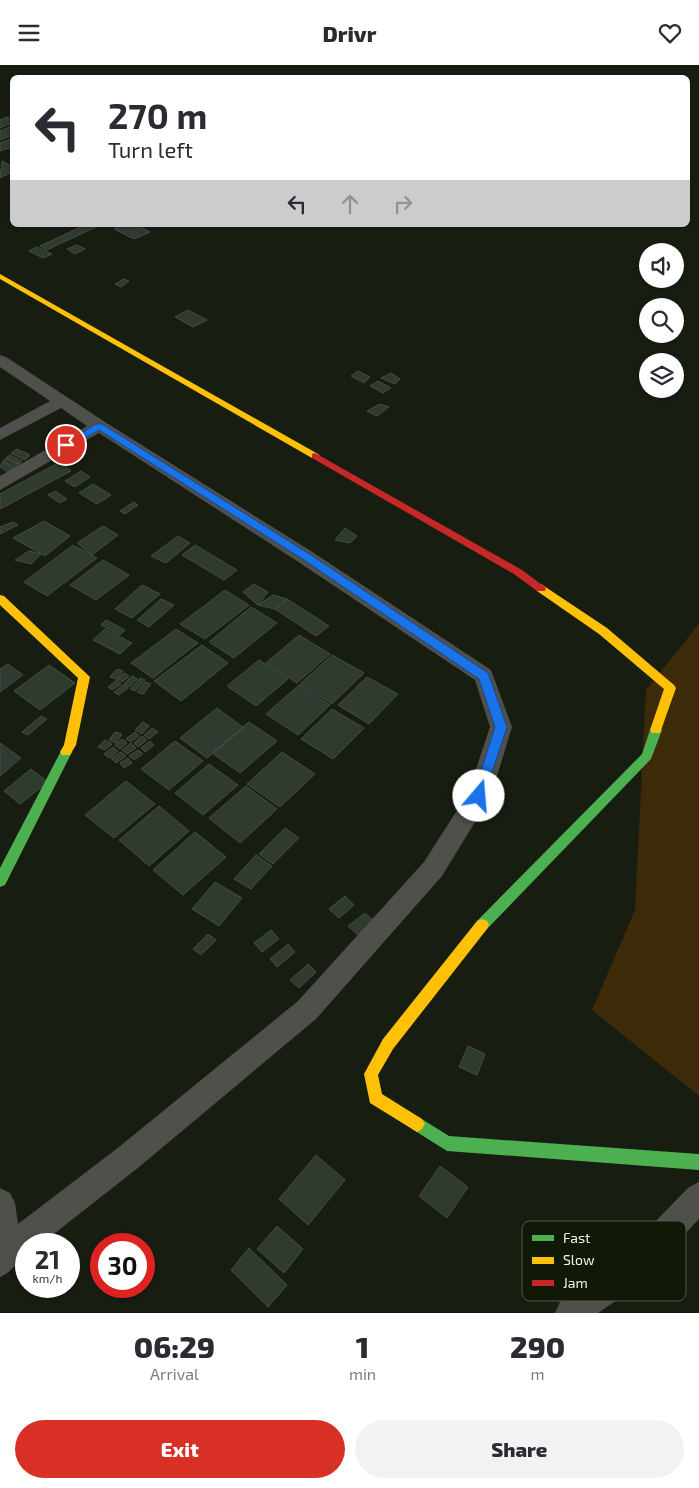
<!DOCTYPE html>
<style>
body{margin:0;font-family:"Exo 2",sans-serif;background:#f2f2f3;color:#2b2b33;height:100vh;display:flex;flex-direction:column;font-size:19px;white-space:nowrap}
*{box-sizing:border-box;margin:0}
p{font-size:16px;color:#7c7c81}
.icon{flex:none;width:28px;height:28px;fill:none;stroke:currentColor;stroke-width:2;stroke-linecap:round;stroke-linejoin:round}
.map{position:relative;height:1248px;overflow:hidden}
.sheet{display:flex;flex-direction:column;background:#fff;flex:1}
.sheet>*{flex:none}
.guide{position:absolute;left:10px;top:10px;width:680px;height:152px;border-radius:8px;box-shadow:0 1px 4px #0004;background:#fff;color:#2b2b33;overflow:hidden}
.tools{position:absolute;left:639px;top:178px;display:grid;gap:10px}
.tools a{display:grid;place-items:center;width:45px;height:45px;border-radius:50%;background:#fff;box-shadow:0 1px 4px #0004;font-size:25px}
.speed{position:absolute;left:15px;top:1168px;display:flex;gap:10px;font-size:25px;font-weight:700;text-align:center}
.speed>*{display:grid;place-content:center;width:65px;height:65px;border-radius:50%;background:#fff;box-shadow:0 1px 4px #0004;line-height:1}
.speed small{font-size:12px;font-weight:400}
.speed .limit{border:8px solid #d22;background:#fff;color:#111}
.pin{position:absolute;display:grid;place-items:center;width:42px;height:42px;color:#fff;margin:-21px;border:2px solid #fff;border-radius:50%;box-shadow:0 1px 5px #0007}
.me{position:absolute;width:55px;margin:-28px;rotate:18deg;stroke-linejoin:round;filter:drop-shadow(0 0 4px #0008)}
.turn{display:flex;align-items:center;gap:18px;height:105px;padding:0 15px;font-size:22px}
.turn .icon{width:65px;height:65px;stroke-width:2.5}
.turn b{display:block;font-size:35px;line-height:42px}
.lanes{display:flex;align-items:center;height:48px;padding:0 15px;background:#0003;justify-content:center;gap:25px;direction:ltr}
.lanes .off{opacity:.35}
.eta{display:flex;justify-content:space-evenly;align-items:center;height:85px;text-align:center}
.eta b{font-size:30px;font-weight:800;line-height:35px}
.action{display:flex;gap:10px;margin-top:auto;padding:10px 15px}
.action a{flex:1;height:58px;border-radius:30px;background:#d93025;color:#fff;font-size:20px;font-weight:800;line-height:58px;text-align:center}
.action a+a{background:#f2f2f3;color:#2b2b33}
header{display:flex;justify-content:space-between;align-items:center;height:65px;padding:0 15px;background:#fff;font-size:22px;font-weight:800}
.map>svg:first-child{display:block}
</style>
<header><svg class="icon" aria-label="menu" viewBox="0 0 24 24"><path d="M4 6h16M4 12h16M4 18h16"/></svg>Drivr<svg class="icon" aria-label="heart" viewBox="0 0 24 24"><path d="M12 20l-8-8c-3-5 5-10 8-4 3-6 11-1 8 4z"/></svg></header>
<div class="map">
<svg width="699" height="1248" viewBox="0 0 699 1248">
<rect width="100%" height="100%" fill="#181d12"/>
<!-- green -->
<path fill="#3c2a08" d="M699,559V1031L592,945L635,845L646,625Z"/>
<!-- building -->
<path fill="#303b30" stroke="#454c43" d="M7,52L12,54V58L0,63V55Z
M12,61V70L0,75V66Z
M12,73V82L0,86V78Z
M2,96L12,101V107L0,113Z
M85,160H100L47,185L40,181Z
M124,160H136L150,167L134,174L114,164Z
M77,180L85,184L75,189L67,184Z
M37,182L52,189L43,193L29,186Z
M123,214L129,216L121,222L115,219Z
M188,245L207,255L193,262L175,252Z
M358,306L370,312L364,318L351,311Z
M391,308L400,314L395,319L381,313Z
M378,316L391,323L383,328L370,321Z
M380,339L389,342L377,351L367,346Z
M17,384L30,390L25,395L11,388Z
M10,390L22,396L19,399L6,393Z
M6,393L19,399L13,403L3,396Z
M3,396L13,403L8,407L0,402Z
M60,397L71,406L0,444V429Z
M81,406L90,412L75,422L65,416Z
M93,419L111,430L97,439L79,428Z
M55,426L67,434L60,438L48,430Z
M134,437L138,440L125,449L120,446Z
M44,456L70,471L45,491L13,473Z
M13,457L18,460L0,469V462Z
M103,461L118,470L92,490L77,478Z
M345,463L357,471L350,478L335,475Z
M178,471L190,478L166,498L151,491Z
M73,480L97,493L47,531L24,517Z
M195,480L237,505L224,515L182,490Z
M29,486L41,489L31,499L15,495Z
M103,495L129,510L96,535L70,520Z
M254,519L268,527L258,540L243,527Z
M142,520L160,529L132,553L115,544Z
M225,525L249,540L205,574L180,559Z
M273,530L287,534L275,544L258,540Z
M161,534L174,540L149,562L137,555Z
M287,534L329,561L316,571L275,544Z
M251,542L277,558L234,593L209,577Z
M106,555L125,565L120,570L101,560Z
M105,564L132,578L120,589L93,575Z
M176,564L198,578L153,613L131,598Z
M299,570L330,589L297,618L266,598Z
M202,580L228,598L181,636L154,616Z
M332,590L364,608L332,639L300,619Z
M259,595L288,614L256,641L227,621Z
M8,599L23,610L0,627V604Z
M49,600L75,618L40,645L14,626Z
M117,604L123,606L116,614L110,612Z
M124,608L129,611L123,617L117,614Z
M132,611L137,614L129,622L124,619Z
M367,612L398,629L369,659L338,640Z
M140,613L145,615L135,626L130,624Z
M117,615L121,619L112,625L108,622Z
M145,617L151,619L143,629L137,627Z
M123,620L128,623L119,630L114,627Z
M299,620L330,640L298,670L266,649Z
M217,643L244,663L207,693L180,673Z
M332,644L364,663L333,694L301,674Z
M41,651L47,654L28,670L22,667Z
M143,657L149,661L142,669L135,665Z
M249,657L277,676L240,708L212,688Z
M152,663L158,667L149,674L144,670Z
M115,667L122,669L116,678L109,675Z
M135,667L139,671L131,677L126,674Z
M142,671L147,675L138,682L134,678Z
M122,674L127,678L120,684L115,680Z
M105,675L112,679L105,685L98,682Z
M150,676L154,680L145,687L141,683Z
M175,676L203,696L169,725L141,704Z
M0,678L21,693L0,711Z
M131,678L136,683L127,689L122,685Z
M113,682L118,686L109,693L104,689Z
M138,685L143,689L134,695L129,691Z
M121,687L126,691L116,698L111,693Z
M282,687L315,709L280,742L247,719Z
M128,693L132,698L124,703L120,698Z
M209,699L238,720L203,750L175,728Z
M31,704L48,717L20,739L4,726Z
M126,716L155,739L114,773L85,750Z
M246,721L277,744L240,778L209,753Z
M159,741L189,766L149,801L119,775Z
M285,763L299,773L273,799L259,789Z
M195,767L226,792L183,830L153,805Z
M256,790L272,801L251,824L234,814Z
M215,817L242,833L219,861L192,844Z
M345,831L354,840L339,853L329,844Z
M365,848L374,856L358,870L348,861Z
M271,865L279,874L262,887L254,878Z
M208,869L216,875L201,890L193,884Z
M288,879L295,887L277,902L270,894Z
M308,899L316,907L299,923L290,915Z
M468,981L485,989L477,1010L459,1002Z
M316,1090L345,1115L308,1160L279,1134Z
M440,1101L468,1122L447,1153L419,1131Z
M277,1161L303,1184L284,1208L257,1184Z
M249,1183L287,1220L268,1242L231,1205Z"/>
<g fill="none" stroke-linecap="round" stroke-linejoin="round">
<!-- street -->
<path fill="#4f504b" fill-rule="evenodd" d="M0,290L6,292L105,357L314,488L491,605L512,662L491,731L442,811L316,954L139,1102L41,1179H26V1190C16,1198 12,1207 0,1212V1123L10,1128L15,1138L18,1159L119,1082L298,936L424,797L468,728L490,662L475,615L300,498L99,368L0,425V411L87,361L61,343L0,375V363L50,336L0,302Z
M699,1117V1154L634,1223L598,1248H555L560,1237L612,1201L689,1122Z"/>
<!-- fast -->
<path fill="#4caf50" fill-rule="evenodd" d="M656,660L660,662L662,665L651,694L487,864L482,866L477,864L475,860L477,856L642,689L650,665L652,662Z
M66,682L70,684L72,687L5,820L0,822V803L62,684Z
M417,1051L449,1071L699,1089V1105L447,1086L412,1064L409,1059L412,1054Z"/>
<!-- slow -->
<path fill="#ffc107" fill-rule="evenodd" d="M0,209L318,389L320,391L318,393H312L0,214Z
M541,519L607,563L674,620L676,623L660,668H652L650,665L664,624L599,569L537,526L536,523L537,520Z
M0,530L4,531L90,612L76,680L70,690H62L60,687L64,680L78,613L0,540Z
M482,854L487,856L489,860L487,864L393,984L378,1010L382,1029L422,1054L425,1059L422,1064L417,1067L370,1038L364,1009L383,974L477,856Z"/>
<!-- jam -->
<path fill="#c62828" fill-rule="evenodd" d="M315,388L522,505L546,523L545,526H537L514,509L312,393V389Z"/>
</g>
<!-- route -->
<path fill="#1a73e8" stroke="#114b97" d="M96,359H102L311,490L488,608L507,662L483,734H474L473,731L495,662L479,614L304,495L99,365L70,382L62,380Z"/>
<!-- legend -->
<rect x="522" y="1156" width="164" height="80" rx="8" fill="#101905" stroke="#535b49" stroke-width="1"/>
<rect x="532" y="1170" width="22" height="6" fill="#4caf50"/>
<rect x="532" y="1192" width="22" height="7" fill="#ffc107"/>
<rect x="532" y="1215" width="22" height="6" fill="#c62828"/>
<g font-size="14" fill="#eef5e7">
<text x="563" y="1178">Fast</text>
<text x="563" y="1200">Slow</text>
<text x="563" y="1223">Jam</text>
</g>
</svg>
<div class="tools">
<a><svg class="icon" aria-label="sound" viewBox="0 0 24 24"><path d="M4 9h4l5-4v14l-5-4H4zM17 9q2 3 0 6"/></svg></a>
<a><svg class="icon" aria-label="search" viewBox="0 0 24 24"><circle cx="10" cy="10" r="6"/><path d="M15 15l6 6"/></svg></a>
<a><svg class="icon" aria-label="layers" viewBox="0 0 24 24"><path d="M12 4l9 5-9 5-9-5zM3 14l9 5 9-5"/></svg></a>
</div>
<div class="speed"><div>21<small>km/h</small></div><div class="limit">30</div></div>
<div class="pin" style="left:66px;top:380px;background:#d93025"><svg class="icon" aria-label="arrive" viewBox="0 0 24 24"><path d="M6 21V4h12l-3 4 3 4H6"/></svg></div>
<svg class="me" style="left:479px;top:731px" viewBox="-20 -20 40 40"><circle r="19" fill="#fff"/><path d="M0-13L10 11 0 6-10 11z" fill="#1a73e8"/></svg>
<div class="guide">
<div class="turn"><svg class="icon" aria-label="left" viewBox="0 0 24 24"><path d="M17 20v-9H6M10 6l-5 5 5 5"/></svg><div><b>270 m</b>Turn left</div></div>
<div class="lanes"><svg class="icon" aria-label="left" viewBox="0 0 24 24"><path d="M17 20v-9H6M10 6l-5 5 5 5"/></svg><svg class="icon off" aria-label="ahead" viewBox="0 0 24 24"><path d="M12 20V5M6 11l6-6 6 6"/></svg><svg class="icon off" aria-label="right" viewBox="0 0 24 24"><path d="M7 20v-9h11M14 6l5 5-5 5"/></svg></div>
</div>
</div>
<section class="sheet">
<div class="eta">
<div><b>06:29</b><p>Arrival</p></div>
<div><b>1</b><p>min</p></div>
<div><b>290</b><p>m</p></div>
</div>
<div class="action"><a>Exit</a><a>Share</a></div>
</section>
